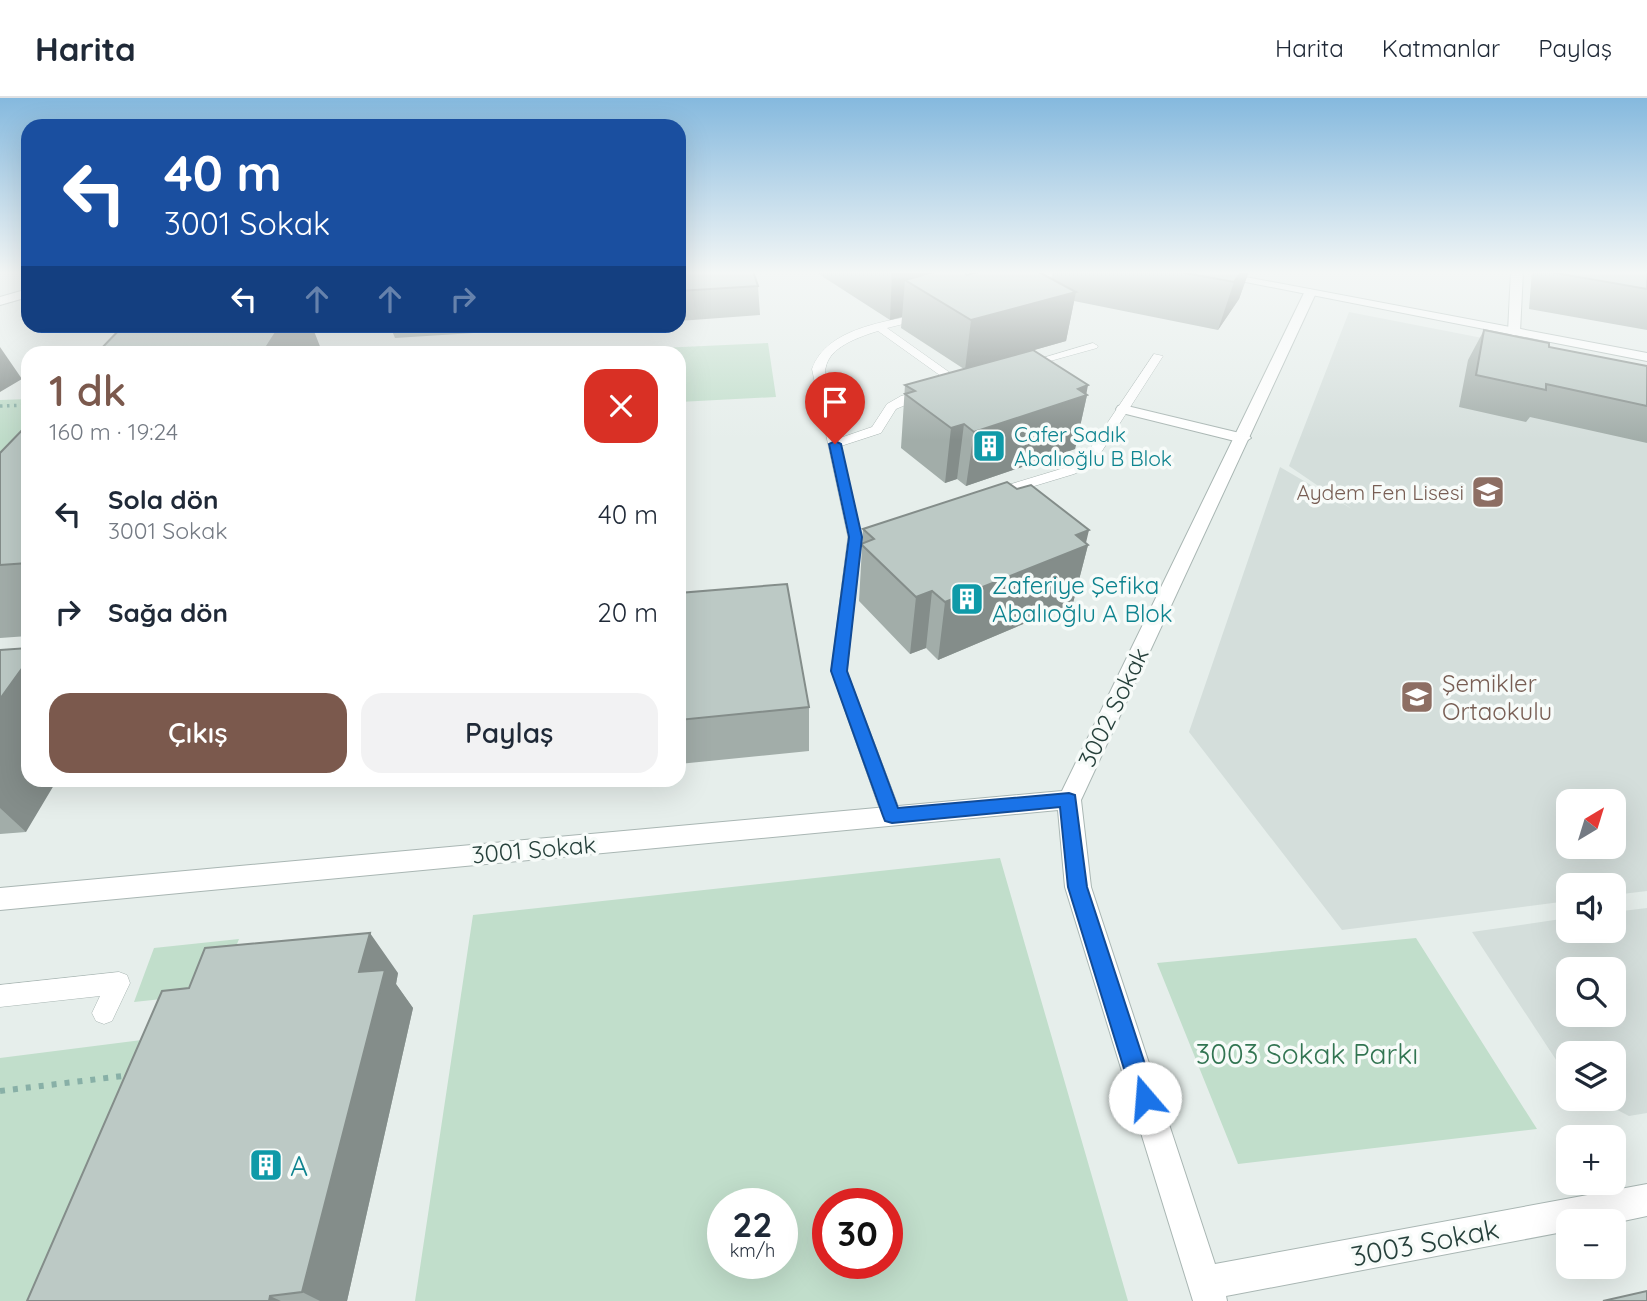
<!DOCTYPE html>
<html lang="tr">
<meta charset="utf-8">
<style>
body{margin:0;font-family:Quicksand,sans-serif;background:#f2f2f3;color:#1f2937;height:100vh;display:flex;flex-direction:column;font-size:26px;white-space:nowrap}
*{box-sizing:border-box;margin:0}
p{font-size:23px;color:#747a83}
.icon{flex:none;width:38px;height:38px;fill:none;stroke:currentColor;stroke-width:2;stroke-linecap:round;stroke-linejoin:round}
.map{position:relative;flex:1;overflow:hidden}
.side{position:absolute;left:21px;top:248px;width:665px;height:441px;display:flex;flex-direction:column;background:#fff;border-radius:21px;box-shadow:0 7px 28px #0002}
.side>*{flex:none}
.hud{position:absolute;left:21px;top:21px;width:665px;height:214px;border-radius:21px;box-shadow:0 7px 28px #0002;background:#1a4fa0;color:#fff;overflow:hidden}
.needle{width:46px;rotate:38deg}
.tools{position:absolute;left:1556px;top:691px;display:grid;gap:14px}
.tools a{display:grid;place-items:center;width:70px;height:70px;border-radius:14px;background:#fff;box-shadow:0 7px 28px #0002;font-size:35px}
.speed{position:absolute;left:707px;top:1090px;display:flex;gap:14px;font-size:35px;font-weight:700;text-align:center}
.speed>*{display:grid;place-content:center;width:91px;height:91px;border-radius:50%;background:#fff;box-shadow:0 7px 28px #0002;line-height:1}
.speed small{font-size:18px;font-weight:400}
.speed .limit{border:10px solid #d22;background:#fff;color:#111}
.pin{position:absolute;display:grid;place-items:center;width:60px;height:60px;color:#fff;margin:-72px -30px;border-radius:50% 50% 50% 0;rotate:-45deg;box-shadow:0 0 7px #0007}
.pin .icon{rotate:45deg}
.me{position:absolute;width:77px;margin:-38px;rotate:342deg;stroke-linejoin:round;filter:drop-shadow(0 0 5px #0008)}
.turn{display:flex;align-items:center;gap:24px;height:147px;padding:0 28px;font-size:32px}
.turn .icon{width:91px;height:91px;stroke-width:2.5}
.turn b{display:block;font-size:49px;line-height:60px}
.lanes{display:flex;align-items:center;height:66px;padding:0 28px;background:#0003;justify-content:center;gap:35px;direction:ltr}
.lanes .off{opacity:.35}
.round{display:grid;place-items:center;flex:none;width:74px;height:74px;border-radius:21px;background:#f2f2f3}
.overview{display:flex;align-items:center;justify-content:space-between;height:119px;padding:0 28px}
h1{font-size:42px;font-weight:600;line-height:52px;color:#7b594d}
.cta{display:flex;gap:14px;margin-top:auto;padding:14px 28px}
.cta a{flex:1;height:80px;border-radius:21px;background:#7b594d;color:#fff;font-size:28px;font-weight:600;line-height:80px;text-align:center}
.cta a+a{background:#f2f2f3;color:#1f2937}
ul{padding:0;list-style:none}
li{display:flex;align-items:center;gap:21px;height:98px;padding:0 28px}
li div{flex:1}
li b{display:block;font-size:26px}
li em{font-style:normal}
header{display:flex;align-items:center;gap:42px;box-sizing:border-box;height:98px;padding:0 35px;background:#fff;border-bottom:2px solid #e0e1e3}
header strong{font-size:33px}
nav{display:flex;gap:38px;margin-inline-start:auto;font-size:24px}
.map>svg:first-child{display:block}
</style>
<header>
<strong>Harita</strong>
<nav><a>Harita</a><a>Katmanlar</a><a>Paylaş</a></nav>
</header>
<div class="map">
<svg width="1647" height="1203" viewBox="0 0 1647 1203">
<rect width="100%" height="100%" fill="#e6eeeb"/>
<!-- built -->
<path fill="#d4dedb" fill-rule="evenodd" d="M1349,214L1647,272V793L1614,797V788H1568V803L1342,832L1189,634L1280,369L1352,411L1289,368ZM1568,704H1614V749H1568Z
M1647,810V1015L1629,1018L1596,1001H1614V956H1568V980L1472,834L1568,820V833H1614V814ZM1568,872H1614V917H1568Z"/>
<!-- green -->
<path fill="#c1decb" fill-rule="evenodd" d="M768,245L776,299L679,304V256L638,255V251Z
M28,301V423L0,455V302Z
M1000,760L1128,1203H415L473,817ZM723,1106H782V1166H723ZM887,1106V1166H828V1106Z
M1416,840L1537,1031L1238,1066L1157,865Z
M239,841L218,895L134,904L154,850Z
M189,936L89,1203H0V960Z"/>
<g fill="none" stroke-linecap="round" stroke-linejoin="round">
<defs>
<path id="service" d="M924,215L928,216V220L887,230L963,284V288H955L878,233C803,256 825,279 840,340L872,329L887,306L901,298L928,291L934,295L896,311L881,335L841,348L862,439L847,573L902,718L899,724L892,726L885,724L882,718L831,573L848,439L812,271C827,229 887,224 924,215Z
M1093,245L1098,248L1097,250L1025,270L1019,267Z
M1154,256L1163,258L1093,367L1074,376L998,399H988V393L1064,370L1083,361Z
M119,874L127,877L130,885L112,923L104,926L96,923L92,915L100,898L0,909V887Z"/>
<path id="pedestrian" d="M1123,307L1248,337L1251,340L1243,345L1118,314L1116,311L1118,308Z"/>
<path id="minor" d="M1511,173H1523L1520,234L1514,238L1508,234Z
M1310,191L1316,195L1081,702L1091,789L1215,1166L1647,1086V1118L1614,1125L1568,1124V1133L1226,1198L1227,1203H1193L1065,789L1058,712L0,812V790L1062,693L1304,195Z"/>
<path id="tertiary" d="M1190,173H1214L1647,255V263Z
M28,191V199L0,207V199Z"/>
</defs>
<!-- service casing -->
<use href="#service" stroke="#a9b6b3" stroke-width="1"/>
<!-- pedestrian casing -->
<use href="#pedestrian" stroke="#a9b6b3" stroke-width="2"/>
<!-- minor casing -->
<use href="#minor" stroke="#a9b6b3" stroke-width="2"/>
<!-- tertiary casing -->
<use href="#tertiary" stroke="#a9b6b3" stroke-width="2"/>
<!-- path-far1 -->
<path stroke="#88b0a7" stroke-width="3.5" stroke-dasharray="2.5 4.5" stroke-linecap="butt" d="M0,308L28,307"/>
<!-- path -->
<path stroke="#88b0a7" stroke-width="6" stroke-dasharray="5 8" stroke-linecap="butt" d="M0,993L131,977"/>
<!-- service -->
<use href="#service" fill="#fff" fill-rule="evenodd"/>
<!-- pedestrian -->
<use href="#pedestrian" fill="#fff" fill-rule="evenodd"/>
<!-- minor -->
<use href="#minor" fill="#fff" fill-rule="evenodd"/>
<!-- tertiary -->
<use href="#tertiary" fill="#fff" fill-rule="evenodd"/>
</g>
<!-- wall -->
<path fill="#a2ada9" d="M679,173L758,188L760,217L679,223Z
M814,173H964L967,177L1051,181L1053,173H1249L1239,201L1218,232L1074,203L1066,243L1034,252L1087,297L1075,351L966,388L957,381L945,385L901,350L905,287L964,271L901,230L902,219L890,222Z
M1532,173H1647V232L1529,211Z
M390,228H505V233L395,240Z
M1484,232L1549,249L1647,268V345L1530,319L1526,324L1459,309L1468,262Z
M28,326V538L0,540V355Z
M863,431L1086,445L1088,447L1073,505L938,562L926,550L910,556L859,503Z
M679,495L809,609V653L679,666Z
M0,552L26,734L0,736Z
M398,875L396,886L413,910L347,1203H27L189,890Z"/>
<!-- shaded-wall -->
<path fill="#848d8a" d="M897,173H953L905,182L902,219L890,222L892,175Z
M1242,173H1249L1239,201L1218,232L1234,184Z
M1076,194L1066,243L965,272L971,222Z
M280,228H312L323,256H262Z
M0,249L22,281L0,294Z
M1088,287L1086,298L1087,297L1075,351L966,388L974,334Z
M964,326L957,381L945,385L951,330Z
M1089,432L1085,449L1088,447L1073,505L938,562L945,504L1076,437Z
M932,493L926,550L910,556L916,499Z
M28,562V682H57L26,734L0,710V601Z
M370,835L398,875L396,886L413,910L347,1203H320L302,1194L359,874Z
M270,1198L281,1203H269Z"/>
<!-- building -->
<path fill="#bcc9c5" stroke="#848d8a" stroke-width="2" d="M679,173H753L758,188L679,193Z
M937,173H964L967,177L982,173H1037L1076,194L971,222L905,182Z
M1175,173H1242L1234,184Z
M1550,173H1647V191L1550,174Z
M123,228H280L262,256H96Z
M1484,232L1549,245V249L1647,268V308L1546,286V292L1476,277Z
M1033,252L1088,287L1078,291L1087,297L974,334L964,326L951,330L905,296L915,293L905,287Z
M28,326V465L0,467V355Z
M1007,384L1017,391L1031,387L1089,432L1076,437L1088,447L945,504L932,493L916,499L861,446L874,441L863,431Z
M787,486L809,609L679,622V495Z
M28,550V562L0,601V552Z
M370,835L359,874L385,872L302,1194L270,1198L269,1203H27L162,893L189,890L205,850Z
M1647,1193V1203H1603Z"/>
<!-- sky -->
<linearGradient id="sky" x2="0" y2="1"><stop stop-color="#85b9de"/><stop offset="0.51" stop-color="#f4f7f6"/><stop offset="1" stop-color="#f4f7f6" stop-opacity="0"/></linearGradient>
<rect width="1647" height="342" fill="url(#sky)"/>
<!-- route -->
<path fill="#1a73e8" stroke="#114b97" stroke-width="2" d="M835,343L841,346L862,439L847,573L898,710L1069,695L1075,697L1087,789L1156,1000L1153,1008L1145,1012L1137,1008L1133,1000L1068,789L1060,709L892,725L885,723L883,718L831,573L849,439L829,346Z"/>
<!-- icons -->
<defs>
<symbol id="building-square" viewBox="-11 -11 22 22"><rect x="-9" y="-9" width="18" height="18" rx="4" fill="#0f9aa8" stroke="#f7fbf9"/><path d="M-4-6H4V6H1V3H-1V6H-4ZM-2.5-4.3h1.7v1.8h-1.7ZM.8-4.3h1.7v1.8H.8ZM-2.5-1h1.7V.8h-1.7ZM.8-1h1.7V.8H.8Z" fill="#fff"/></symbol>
<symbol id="school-square" viewBox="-11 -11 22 22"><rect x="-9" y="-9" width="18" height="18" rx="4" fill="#8d6e63" stroke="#f7fbf9"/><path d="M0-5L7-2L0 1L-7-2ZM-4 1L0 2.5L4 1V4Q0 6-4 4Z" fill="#fff"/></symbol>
</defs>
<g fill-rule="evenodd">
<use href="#building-square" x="970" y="329" width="38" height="38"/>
<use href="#school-square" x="1469" y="375" width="38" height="38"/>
<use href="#building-square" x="948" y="482" width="38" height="38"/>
<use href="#school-square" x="1398" y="580" width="38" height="38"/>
<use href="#building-square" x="247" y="1048" width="38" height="38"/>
</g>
<g text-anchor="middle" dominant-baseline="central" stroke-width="7" stroke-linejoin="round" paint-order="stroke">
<!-- far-culture labels -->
<g font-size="21" fill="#0d838f" stroke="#f7fbf9" text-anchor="start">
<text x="1014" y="336">Cafer Sadık<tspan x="1014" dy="24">Abalıoğlu B Blok</tspan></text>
</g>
<!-- far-education labels -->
<g font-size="21" fill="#785e54" stroke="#f7fbf9" text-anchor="end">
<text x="1464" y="394">Aydem Fen Lisesi</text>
</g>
<!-- culture labels -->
<g font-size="24" fill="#0d838f" stroke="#f7fbf9" text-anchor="start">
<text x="992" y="487">Zaferiye Şefika<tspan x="992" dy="28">Abalıoğlu A Blok</tspan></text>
</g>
<!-- education labels -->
<g font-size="24" fill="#785e54" stroke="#f7fbf9" text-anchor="start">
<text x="1442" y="585">Şemikler<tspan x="1442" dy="28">Ortaokulu</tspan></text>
</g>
<!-- street labels -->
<g font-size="24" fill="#26403b" stroke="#f7fbf9">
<text transform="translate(1113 609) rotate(-64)">3002 Sokak</text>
<text transform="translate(534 751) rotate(-5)">3001 Sokak</text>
</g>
<!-- near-park labels -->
<g font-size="28" fill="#327552" stroke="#f7fbf9">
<text x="1307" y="955">3003 Sokak Parkı</text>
</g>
<!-- near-culture labels -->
<g font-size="28" fill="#0d838f" stroke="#f7fbf9" text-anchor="start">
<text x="290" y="1067">A</text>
</g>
<!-- near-street labels -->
<g font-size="28" fill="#26403b" stroke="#f7fbf9">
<text transform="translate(1425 1144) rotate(-11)">3003 Sokak</text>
</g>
</g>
</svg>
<div class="tools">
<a><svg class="needle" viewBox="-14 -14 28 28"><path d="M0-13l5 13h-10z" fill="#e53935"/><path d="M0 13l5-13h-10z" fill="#747a83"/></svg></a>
<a><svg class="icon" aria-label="sound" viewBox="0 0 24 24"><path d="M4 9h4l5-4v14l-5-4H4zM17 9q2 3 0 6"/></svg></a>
<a><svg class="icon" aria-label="search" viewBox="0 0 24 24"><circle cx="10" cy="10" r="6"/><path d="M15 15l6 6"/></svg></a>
<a><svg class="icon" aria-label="layers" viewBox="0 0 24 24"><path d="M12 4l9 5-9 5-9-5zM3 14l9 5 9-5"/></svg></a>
<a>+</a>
<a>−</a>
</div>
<div class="speed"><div>22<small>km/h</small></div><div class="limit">30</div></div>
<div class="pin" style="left:835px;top:346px;background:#d93025"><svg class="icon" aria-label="arrive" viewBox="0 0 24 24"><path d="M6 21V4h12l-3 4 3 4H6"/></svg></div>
<svg class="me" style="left:1145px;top:1000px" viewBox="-20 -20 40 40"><circle r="19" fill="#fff"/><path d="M0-13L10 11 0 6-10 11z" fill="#1a73e8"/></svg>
<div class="hud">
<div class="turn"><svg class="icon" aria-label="left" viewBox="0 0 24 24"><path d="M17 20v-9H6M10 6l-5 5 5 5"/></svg><div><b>40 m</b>3001 Sokak</div></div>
<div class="lanes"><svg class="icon" aria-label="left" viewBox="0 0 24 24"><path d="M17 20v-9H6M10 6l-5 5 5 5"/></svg><svg class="icon off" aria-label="ahead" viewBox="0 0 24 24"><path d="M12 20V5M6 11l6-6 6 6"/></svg><svg class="icon off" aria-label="ahead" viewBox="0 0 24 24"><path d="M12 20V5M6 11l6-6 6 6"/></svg><svg class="icon off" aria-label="right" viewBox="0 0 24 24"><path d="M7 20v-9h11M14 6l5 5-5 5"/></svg></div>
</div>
<section class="side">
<div class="overview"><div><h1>1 dk</h1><p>160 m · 19:24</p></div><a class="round" style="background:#d93025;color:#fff"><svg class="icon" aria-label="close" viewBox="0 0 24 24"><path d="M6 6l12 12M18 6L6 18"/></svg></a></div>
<ul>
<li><svg class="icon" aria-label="left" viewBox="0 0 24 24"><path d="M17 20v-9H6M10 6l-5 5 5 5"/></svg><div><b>Sola dön</b><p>3001 Sokak</p></div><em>40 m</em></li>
<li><svg class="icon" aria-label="right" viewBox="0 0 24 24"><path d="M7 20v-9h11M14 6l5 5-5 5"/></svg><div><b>Sağa dön</b></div><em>20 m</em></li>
</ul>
<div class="cta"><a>Çıkış</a><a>Paylaş</a></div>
</section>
</div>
